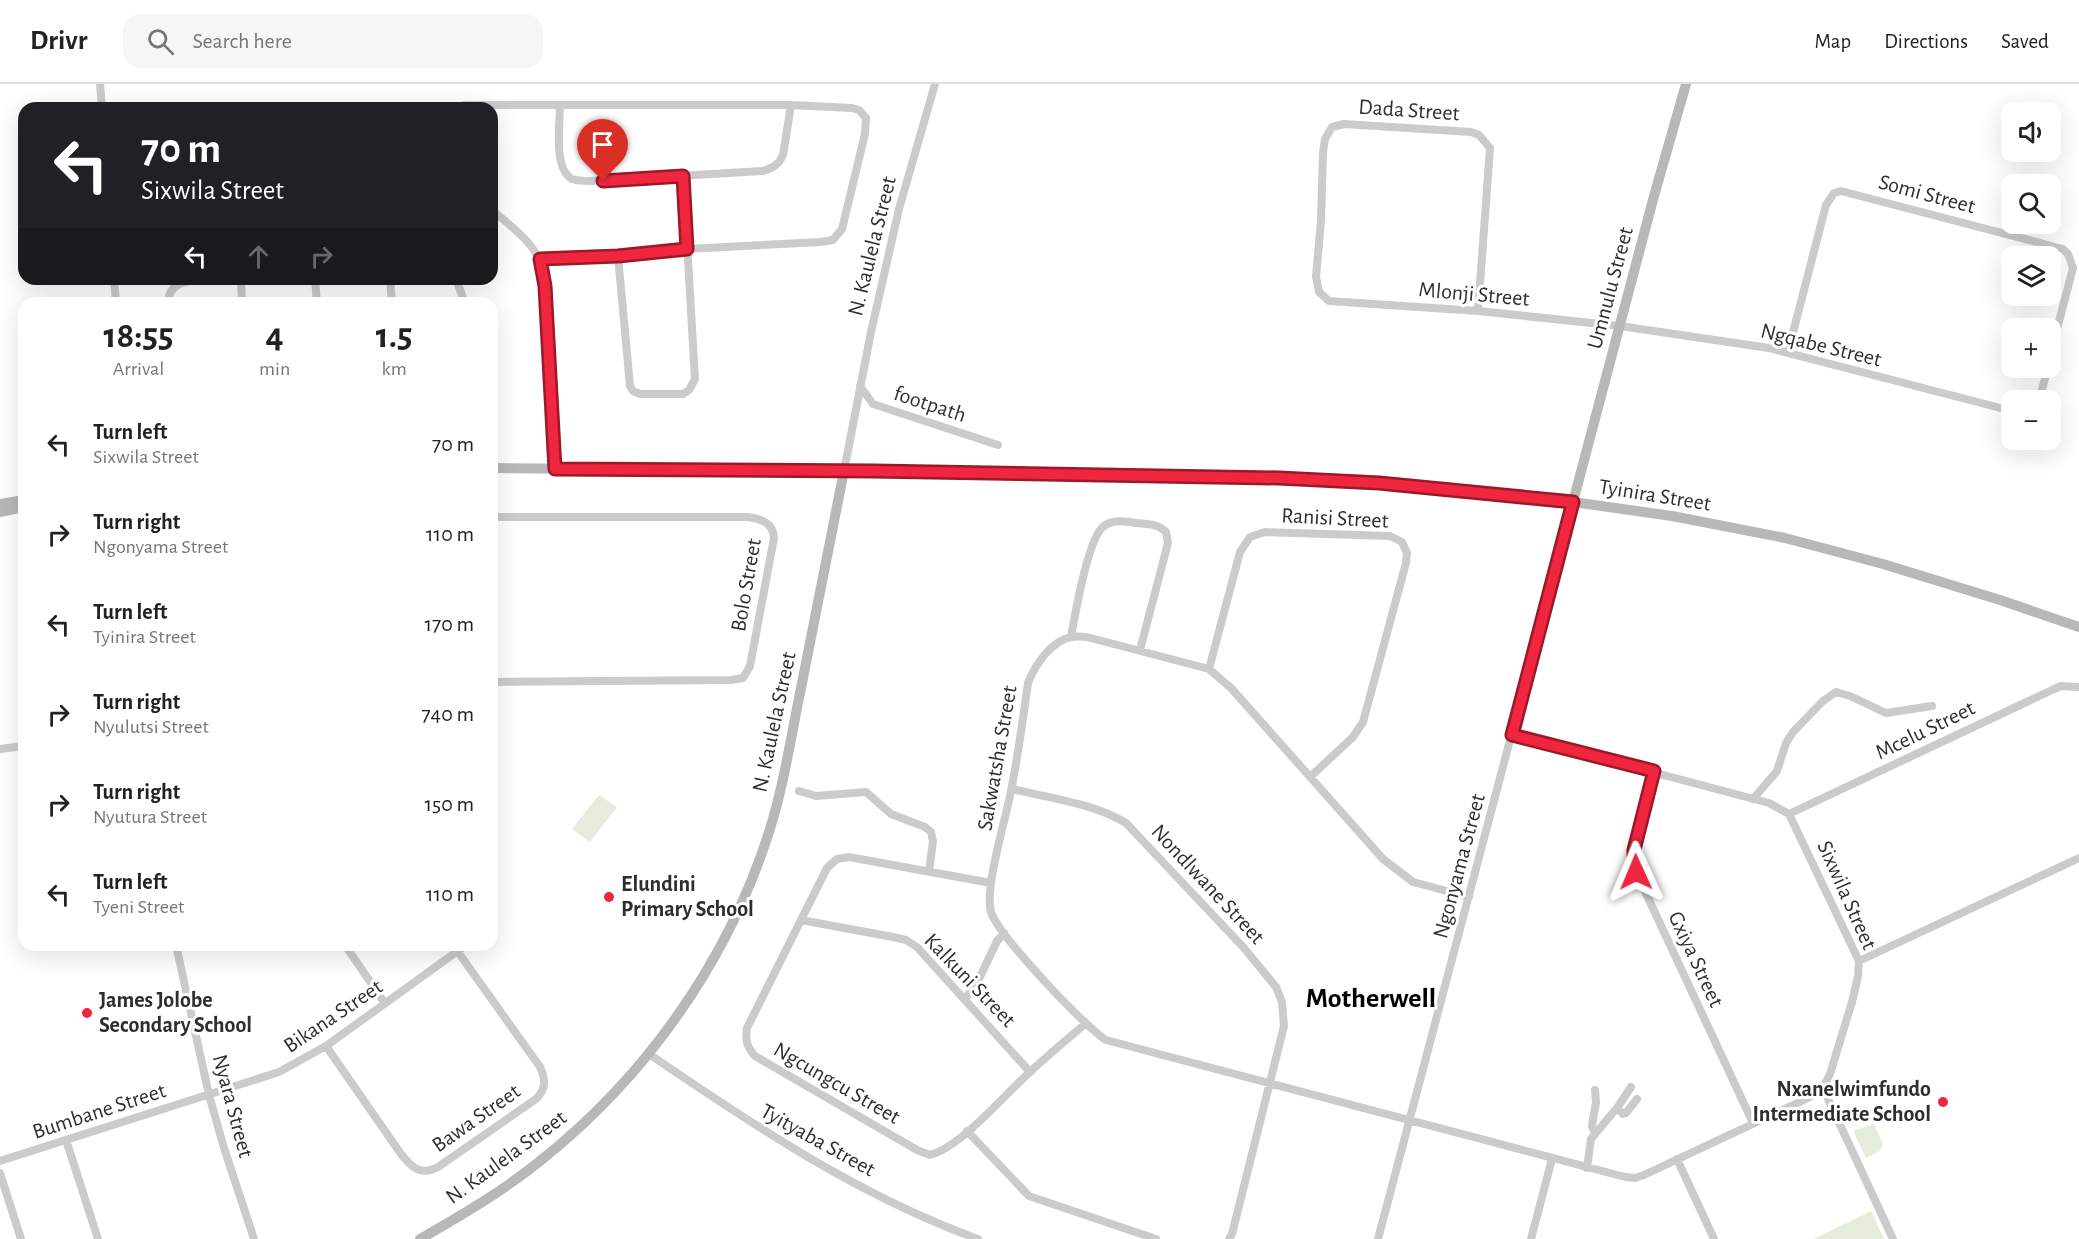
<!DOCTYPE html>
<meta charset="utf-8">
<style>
body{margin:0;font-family:"Alegreya Sans",sans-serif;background:#f6f6f6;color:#222;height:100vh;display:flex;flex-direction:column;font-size:22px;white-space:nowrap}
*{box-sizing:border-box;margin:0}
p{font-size:20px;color:#767676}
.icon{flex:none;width:33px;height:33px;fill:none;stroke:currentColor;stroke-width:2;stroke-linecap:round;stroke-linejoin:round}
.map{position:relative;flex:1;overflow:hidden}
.side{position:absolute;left:18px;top:213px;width:480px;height:654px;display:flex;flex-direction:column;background:#fff;border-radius:18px;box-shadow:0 6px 24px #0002}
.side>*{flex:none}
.banner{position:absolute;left:18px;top:18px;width:480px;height:183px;border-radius:18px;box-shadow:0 6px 24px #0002;background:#202124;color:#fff;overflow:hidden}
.tools{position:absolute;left:2001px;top:18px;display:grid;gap:12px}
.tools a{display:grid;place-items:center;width:60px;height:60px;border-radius:12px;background:#fff;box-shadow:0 6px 24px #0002;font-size:30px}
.pin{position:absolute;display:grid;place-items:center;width:51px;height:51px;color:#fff;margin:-62px -26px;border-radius:50% 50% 50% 0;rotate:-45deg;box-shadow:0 0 6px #0007}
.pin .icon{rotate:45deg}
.me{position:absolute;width:66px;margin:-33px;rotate:359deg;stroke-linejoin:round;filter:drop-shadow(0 0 4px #0008)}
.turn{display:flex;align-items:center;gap:21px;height:126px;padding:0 24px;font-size:27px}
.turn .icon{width:78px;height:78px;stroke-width:2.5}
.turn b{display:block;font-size:42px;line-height:51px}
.lanes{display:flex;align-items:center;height:57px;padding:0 24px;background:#0003;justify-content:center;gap:30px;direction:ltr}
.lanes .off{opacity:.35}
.eta{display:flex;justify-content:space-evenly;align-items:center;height:102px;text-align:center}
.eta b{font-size:36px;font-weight:600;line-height:42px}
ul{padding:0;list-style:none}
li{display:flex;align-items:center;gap:18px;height:90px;padding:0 24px}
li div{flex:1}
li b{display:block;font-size:22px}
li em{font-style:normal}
header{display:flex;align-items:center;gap:36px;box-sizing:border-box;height:84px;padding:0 30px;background:#fff;border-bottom:2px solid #e0e0e0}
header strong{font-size:28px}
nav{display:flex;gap:33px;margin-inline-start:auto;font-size:21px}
.search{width:420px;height:54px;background:#f6f6f6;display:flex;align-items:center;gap:15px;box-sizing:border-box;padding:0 21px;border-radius:18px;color:#767676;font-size:22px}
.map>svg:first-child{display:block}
</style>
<header>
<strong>Drivr</strong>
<div class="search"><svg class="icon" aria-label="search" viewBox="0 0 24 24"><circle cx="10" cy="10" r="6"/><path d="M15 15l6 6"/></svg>Search here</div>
<nav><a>Map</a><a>Directions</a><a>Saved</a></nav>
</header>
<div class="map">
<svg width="2079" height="1155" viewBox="0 0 2079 1155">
<rect width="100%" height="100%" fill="#fff"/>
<!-- green -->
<path fill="#e5ecdb" d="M599,711L617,723L590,758L572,745Z
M1874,1040L1883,1060L1880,1067L1866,1074L1853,1047Z
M1871,1127L1884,1155H1814Z"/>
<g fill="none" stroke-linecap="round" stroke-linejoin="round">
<!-- street -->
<path stroke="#cbcbcb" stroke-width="8" d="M100,0L102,24
M560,21C560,40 553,85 572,95C578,97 585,97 591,97L763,87C772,84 779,81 783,71L791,21
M459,24L464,21H791L852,24L859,26L866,34L865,50L842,145L833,156L820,158L687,165L618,172L540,175
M492,126C514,145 536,159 544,188L556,385
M618,172L630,302L633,307L640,310H683L689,306L695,295L683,91
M114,195L116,219
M241,195L242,219
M315,195L317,219
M390,195L392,219
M456,195L465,219
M168,219C169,196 190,197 208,195
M1478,227L1490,64L1479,51L1471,48L1344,40L1332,43L1325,55L1323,68L1321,136L1316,193L1319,208L1329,217L1478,227L1620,242L1769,264L2012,327
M1788,268L1826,121L1834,109L1841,107L2063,165L2068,170L2073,184L2050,272
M860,302L873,320L998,361
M2039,316L2048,284
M844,387L871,248L899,125L935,0
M492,433H748C762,435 773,439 774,454L750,582L743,594L731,596L492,598
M1071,553C1075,531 1088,453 1104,442C1112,436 1126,437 1136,439C1146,440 1159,440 1166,448L1168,459L1140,566
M1209,585L1240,468L1250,453L1265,448L1390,452L1402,458L1407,469L1406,479L1363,638L1353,653L1310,693
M0,665L24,662
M1654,687L1634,767L1633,778L1636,788L1753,1039
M1012,705C1049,714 1093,719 1126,739L1244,864L1276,903L1282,918L1284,942L1232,1150L1229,1155
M799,707L816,712L866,708L891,730L925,743L931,748L933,757L929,788
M1753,715L1777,687L1786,659L1793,648L1823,617L1836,608L1850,612L1886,629L1932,622
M1789,730L2052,606L2061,602L2079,603
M991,799L849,773L837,775L827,784L747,944C745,956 747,963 755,972L917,1066L930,1071C961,1063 1004,1011 1029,989C1047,972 1066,956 1085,940
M1469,813L1413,798L1383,775L1231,604L1209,585L1087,553C1082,553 1076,552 1071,553C1051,557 1035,581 1028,599C1023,635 1018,672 1011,707C1006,734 984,805 991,828C998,851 1084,942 1106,956L1625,1093L1635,1094L1644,1091L1808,1014L1823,1004L1830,990L1852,918L1858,892L1859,877L1789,730L1769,719L1512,651
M801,836L893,853L906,856L917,863L1030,988
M176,861L209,1011L224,1064L254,1155
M345,861L384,918
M1859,877L2079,774
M965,915L979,895L997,857L1004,849
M326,962L401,1070C412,1084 421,1092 438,1083L536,1015C546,1005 546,996 540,983L458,868
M649,970C753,1041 859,1112 978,1155
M1823,1004L1893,1155
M1617,1024L1623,1030L1626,1029L1637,1015
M967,1047L1029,1112L1156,1155
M1595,1050L1617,1024L1631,1003
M66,1056L98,1155
M1677,1075L1714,1155
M0,1077L279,988L326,962L466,861
M1587,1084L1591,1055L1595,1050L1592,1042L1596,1018L1595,1006
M0,1089L21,1155
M1378,1155L1573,418
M1531,1155L1552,1075"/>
<!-- secondary -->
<path stroke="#b8b8b8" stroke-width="10" d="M492,384L874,387L1279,394L1379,399L1573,418L1672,432L1785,454L1883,480L2000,516L2079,543
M1573,418L1654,112L1686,0
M0,420L24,416
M0,428L24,423
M420,1155C462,1131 503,1107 540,1077C646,993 728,877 769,748C784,701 791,652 801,604C815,532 830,459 844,387"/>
</g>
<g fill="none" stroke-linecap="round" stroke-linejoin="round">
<defs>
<path id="route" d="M603,97L683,92L687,165L618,172L540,175L545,202L555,385L874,387L1279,394L1379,399L1573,418L1512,651L1654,687L1634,766V778L1636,788"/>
</defs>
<!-- route casing -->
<use href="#route" stroke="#9b1928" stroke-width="15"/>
<!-- route -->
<use href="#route" stroke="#ef263d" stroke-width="10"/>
</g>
<!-- markers -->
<g fill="#ef263d" stroke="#fff" stroke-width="2">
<circle cx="609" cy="813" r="6"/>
<circle cx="87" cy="929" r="6"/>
<circle cx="1943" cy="1018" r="6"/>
</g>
<g text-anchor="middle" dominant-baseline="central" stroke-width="6" stroke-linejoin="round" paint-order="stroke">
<!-- street labels -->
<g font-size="22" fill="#2e2e2e" stroke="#fff">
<text transform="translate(1409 26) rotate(4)">Dada Street</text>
<text transform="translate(1927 110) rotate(15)">Somi Street</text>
<text transform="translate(872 162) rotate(-76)">N. Kaulela Street</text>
<text transform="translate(1610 204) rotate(-75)">Umnulu Street</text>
<text transform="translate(1474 210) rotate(5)">Mlonji Street</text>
<text transform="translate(1821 261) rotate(14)">Ngqabe Street</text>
<text transform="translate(930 320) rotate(18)">footpath</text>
<text transform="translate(1655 411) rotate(9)">Tyinira Street</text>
<text transform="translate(1335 434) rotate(3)">Ranisi Street</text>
<text transform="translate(746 501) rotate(-80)">Bolo Street</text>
<text transform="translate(774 638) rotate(-78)">N. Kaulela Street</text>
<text transform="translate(1925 646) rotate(-26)">Mcelu Street</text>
<text transform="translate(997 674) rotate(-80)">Sakwatsha Street</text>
<text transform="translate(1459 782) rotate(-75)">Ngonyama Street</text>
<text transform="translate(1208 800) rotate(47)">Nondlwane Street</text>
<text transform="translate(1847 811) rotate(66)">Sixwila Street</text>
<text transform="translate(1696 875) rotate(65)">Gxiya Street</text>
<text transform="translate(970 896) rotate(46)">Kalkuni Street</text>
<text transform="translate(333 932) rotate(-34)">Bikana Street</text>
<text transform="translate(837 999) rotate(30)">Ngcungcu Street</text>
<text transform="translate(233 1022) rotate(75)">Nyara Street</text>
<text transform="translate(99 1027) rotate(-18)">Bumbane Street</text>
<text transform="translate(476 1034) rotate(-35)">Bawa Street</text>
<text transform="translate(818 1056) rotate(29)">Tyityaba Street</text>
<text transform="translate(506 1073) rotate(-36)">N. Kaulela Street</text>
</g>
<!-- poi labels -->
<g font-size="22" font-weight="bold" fill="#2e2e2e" stroke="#fff" text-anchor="start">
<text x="621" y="800">Elundini<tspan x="621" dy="25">Primary School</tspan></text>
<text x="99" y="916">James Jolobe<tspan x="99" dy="25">Secondary School</tspan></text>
<text x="1931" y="1005" text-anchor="end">Nxanelwimfundo<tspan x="1931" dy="25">Intermediate School</tspan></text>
</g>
<!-- district labels -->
<g font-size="28" font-weight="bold" fill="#000" stroke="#fff">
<text x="1371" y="915">Motherwell</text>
</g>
</g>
</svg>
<div class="tools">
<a><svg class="icon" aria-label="sound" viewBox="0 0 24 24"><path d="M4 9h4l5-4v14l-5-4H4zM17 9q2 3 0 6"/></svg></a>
<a><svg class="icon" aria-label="search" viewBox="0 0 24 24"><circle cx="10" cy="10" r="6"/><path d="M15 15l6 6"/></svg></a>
<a><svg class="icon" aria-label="layers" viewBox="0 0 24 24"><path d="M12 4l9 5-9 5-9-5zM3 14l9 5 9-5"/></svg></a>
<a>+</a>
<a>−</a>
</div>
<div class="pin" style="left:603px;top:97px;background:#d93025"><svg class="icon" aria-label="arrive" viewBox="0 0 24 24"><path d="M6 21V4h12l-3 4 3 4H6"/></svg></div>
<svg class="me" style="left:1636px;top:788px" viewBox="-20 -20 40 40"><path d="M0-17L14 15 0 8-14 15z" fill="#ef263d" stroke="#fff" stroke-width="4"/></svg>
<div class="banner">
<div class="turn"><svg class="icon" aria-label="left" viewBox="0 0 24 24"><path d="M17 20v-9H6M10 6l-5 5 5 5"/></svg><div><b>70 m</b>Sixwila Street</div></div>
<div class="lanes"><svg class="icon" aria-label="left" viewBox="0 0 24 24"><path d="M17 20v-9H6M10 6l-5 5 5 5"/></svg><svg class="icon off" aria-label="ahead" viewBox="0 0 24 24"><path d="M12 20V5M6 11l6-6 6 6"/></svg><svg class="icon off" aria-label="right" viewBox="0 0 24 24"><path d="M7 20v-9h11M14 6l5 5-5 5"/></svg></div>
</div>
<section class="side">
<div class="eta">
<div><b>18:55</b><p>Arrival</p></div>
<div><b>4</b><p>min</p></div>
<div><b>1.5</b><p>km</p></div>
</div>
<ul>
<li><svg class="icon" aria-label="left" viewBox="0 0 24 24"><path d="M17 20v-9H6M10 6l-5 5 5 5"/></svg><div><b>Turn left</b><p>Sixwila Street</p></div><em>70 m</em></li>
<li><svg class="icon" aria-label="right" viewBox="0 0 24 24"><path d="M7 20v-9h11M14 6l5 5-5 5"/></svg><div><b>Turn right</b><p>Ngonyama Street</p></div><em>110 m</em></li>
<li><svg class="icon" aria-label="left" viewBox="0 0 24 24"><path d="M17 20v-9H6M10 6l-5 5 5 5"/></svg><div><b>Turn left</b><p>Tyinira Street</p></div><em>170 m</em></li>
<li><svg class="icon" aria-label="right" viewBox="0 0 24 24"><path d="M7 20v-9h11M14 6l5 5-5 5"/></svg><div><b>Turn right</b><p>Nyulutsi Street</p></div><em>740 m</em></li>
<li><svg class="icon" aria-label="right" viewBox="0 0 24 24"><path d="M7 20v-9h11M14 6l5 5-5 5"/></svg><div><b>Turn right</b><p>Nyutura Street</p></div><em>150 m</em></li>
<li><svg class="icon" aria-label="left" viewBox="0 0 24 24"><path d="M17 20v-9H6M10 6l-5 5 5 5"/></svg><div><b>Turn left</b><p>Tyeni Street</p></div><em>110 m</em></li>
</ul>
</section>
</div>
